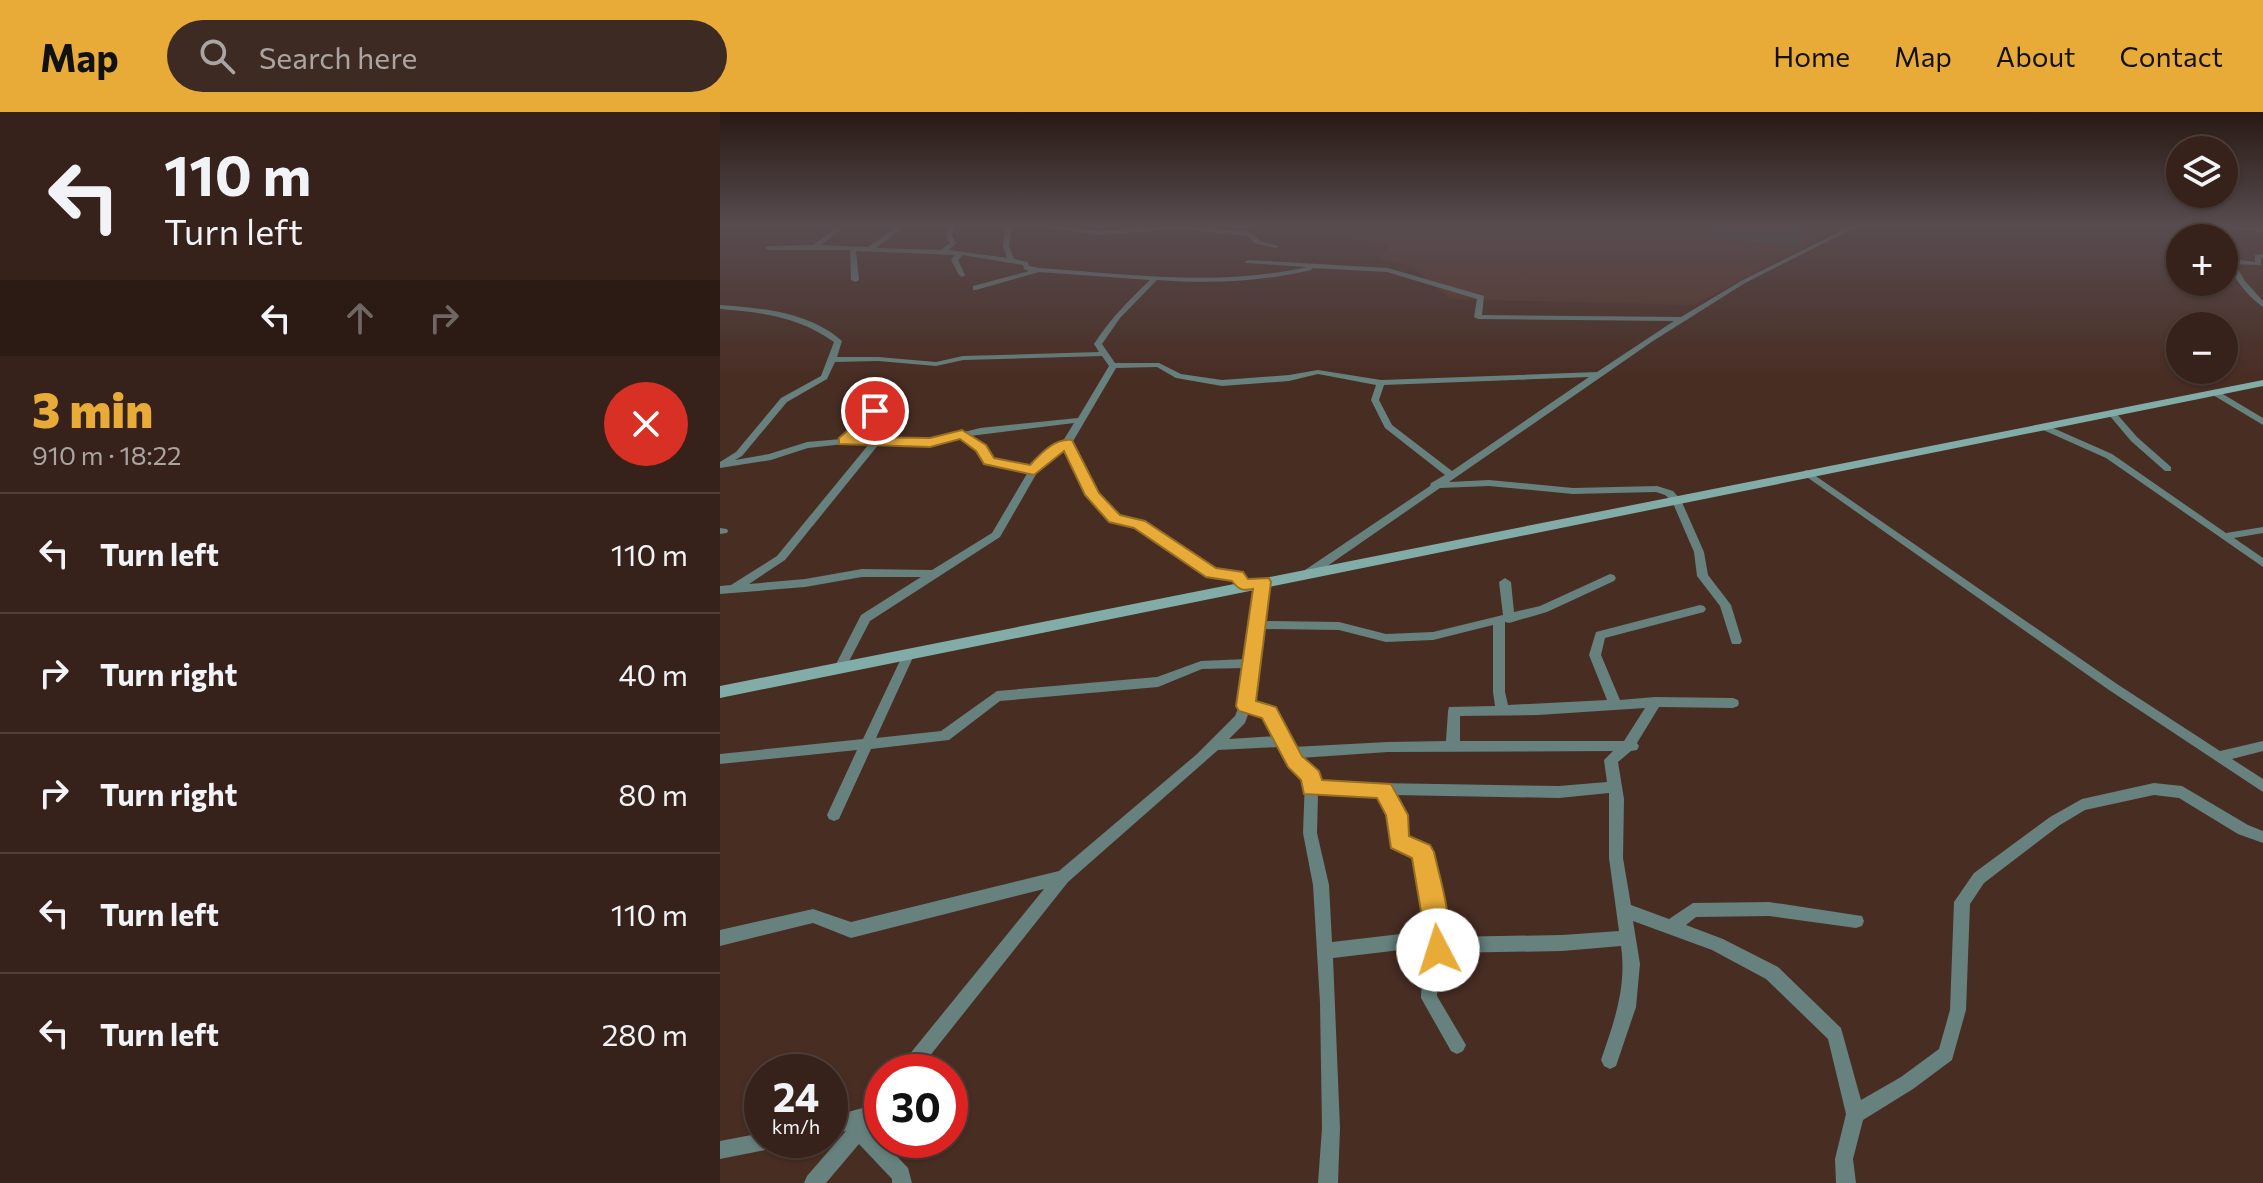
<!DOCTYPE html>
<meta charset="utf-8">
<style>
body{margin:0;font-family:Commissioner,sans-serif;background:#3d2a23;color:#f1f3f6;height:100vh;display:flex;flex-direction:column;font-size:30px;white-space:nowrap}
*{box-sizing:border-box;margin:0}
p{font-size:26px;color:#aaa4a2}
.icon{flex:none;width:44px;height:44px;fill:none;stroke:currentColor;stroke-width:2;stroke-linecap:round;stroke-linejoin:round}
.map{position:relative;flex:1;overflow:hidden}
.panel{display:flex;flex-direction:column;background:#36221a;width:720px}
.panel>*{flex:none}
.guide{background:#36221a;color:#f1f3f6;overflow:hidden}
.controls{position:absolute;left:1446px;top:24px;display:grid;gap:16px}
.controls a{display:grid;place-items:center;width:72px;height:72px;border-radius:50%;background:#36221a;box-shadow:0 2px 6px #0004,0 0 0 2px #503f39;font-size:40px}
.speed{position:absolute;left:24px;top:942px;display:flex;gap:16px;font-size:40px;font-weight:700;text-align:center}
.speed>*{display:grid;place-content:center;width:104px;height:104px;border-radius:50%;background:#36221a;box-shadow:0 2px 6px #0004,0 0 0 2px #503f39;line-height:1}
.speed small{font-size:20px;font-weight:400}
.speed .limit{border:12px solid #d22;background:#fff;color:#111}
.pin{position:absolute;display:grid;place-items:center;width:68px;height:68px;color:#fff;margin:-34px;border:4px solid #fff;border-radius:50%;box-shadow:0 2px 8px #0007}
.me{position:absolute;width:88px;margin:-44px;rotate:355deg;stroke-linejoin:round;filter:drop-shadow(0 0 6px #0008)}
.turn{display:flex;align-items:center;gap:28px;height:168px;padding:0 32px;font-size:36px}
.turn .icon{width:104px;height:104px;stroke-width:2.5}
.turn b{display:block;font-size:56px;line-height:68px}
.lanes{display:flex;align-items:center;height:76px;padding:0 32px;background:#0003;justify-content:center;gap:40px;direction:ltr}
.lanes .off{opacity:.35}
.round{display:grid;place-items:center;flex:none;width:84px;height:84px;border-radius:42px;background:#3d2a23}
.summary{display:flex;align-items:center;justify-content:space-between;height:136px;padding:0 32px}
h1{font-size:48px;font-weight:800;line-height:60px;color:#e9ab38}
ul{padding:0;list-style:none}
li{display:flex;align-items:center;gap:24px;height:120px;padding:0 32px;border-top:2px solid #503f39}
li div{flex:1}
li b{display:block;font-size:30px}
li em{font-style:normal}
header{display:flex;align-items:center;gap:48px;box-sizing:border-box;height:112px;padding:0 40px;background:#e9ab38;color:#111}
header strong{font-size:38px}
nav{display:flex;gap:44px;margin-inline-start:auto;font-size:28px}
.search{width:560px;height:72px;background:#3d2a23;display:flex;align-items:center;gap:20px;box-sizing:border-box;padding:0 28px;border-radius:44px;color:#aaa4a2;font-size:30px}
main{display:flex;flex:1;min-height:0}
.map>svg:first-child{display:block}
</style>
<header>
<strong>Map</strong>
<div class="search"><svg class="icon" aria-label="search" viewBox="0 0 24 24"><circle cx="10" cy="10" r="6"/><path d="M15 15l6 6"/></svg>Search here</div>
<nav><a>Home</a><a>Map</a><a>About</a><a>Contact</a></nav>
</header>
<main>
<section class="panel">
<div class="guide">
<div class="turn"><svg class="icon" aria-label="left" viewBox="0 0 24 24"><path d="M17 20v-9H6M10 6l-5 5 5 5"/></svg><div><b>110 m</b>Turn left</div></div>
<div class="lanes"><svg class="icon" aria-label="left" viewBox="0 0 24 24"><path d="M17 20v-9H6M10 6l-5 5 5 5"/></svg><svg class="icon off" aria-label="ahead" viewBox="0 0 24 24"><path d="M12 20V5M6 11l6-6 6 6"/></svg><svg class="icon off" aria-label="right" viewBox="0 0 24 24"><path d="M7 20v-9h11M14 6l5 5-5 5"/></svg></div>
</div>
<div class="summary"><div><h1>3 min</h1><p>910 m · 18:22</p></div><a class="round" style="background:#d93025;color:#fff"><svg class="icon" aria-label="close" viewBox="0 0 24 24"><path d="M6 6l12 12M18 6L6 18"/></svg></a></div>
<ul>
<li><svg class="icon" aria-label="left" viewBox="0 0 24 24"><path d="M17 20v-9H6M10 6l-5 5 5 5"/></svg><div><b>Turn left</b></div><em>110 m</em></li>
<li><svg class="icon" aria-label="right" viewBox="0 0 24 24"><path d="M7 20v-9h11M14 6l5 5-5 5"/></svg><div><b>Turn right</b></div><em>40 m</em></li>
<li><svg class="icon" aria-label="right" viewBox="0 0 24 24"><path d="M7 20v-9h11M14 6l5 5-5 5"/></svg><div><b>Turn right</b></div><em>80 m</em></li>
<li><svg class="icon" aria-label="left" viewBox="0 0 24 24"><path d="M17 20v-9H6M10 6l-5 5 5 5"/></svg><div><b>Turn left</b></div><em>110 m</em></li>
<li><svg class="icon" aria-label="left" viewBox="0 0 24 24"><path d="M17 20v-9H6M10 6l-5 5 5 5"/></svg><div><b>Turn left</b></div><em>280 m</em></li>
</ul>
</section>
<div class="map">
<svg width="1543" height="1071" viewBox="0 0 1543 1071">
<rect width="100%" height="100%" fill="#482d23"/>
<!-- built -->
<path fill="#573528" d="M533,115H1121L973,193L730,187L690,153L657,147L672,132L592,121L529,118Z"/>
<!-- green -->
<path fill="#324f3e" d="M992,115H1082L1080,135L988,125Z"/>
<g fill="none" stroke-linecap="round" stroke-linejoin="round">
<!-- minor -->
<path fill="#66817e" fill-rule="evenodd" d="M0,115H5L0,118Z
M118,115H124L101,133L148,135L177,115H184L156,136L221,138L230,131L226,124L228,115H234L232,124L236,131L229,138L287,146L283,134L285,118L281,115H288L291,117L289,134L294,147L308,150L309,154L319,156C408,162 499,175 587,155L526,151L525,150L528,148L668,156L764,184L762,203L961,205L1021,169L1129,115H1136L1025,171L933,229L729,370L769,368L853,376L937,374L953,379L961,388L984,440L988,463L1011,493L1022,529L1020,532H1012L1000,494L977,464L974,440L952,389L945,383L936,380L853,382L769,374L720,376L590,466H582L580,463L582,460L710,374L711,371L725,363L665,316L651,288L656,273L598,262L569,269L502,274L456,266L437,255L396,256L352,331L377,382L398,404L424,411L495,458L521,461L530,473L528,476H520L514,467L488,464L416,415L390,408L368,383L345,336L330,345L318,359L280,425L150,509L124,559H116L114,556L141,503L201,465H142L85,475L0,482V474L11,473L57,444L149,332H124L88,336L51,348L0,356V350L16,340L61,286L101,264L114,230C80,205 41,200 0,197V193C42,196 89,200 122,229L117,245H158L216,250L243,244L379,240L374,232C390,207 409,188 430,168L319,160L256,178H253V174L309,159L304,157L303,153L243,143L238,148L245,163L242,165L239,163L231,148L235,143L136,139L139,168L135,170L131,168L130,138H48L45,136L48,134L93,133ZM592,156L667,160L757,187L754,205L758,207L954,209L877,260L661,268L598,258L569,263L502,268L461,262L439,251H395L382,232L400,206L437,168C489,172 541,170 591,158ZM382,244L389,254L358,306L260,316L216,327L132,326L158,301L168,281L164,278L160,281L151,298L121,327L87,330L49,342L15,348L22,344L67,290L107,267L115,250L158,249L216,254L243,248ZM869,265L732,359L672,313L659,288L664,273ZM354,311L343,329L324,341L312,355L272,347L264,334L250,324ZM241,326L257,338L266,351L308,360L272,421L212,458L142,457L85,467L29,472L65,448L159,332L216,333Z
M321,115H337L378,119L439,115H474L530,120L540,129L559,134L556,136L536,132L528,124L459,117L378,123Z
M1470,115H1477L1494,126H1486Z
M1509,115L1543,116V120L1512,117Z
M1504,137L1512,147L1535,150V143L1543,142V146H1541V153L1515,152L1525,169L1543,189V195C1528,185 1504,156 1504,137Z
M1496,278L1543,306V313L1493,283L1492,281Z
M1393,300L1396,301L1417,325L1451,355V359H1445L1411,329L1389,303Z
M1324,312L1392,342L1506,421L1543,415V421L1514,426L1543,446V455L1386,346L1321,317V313Z
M1087,358L1397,572L1500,639L1543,629V639L1512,647L1543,667V680L1389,578L1084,363V359Z
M0,416L7,417L8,419L7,421L0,422Z
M890,462L894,463L896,466L894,469L827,500L789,511L785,510V580L788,593L887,588L869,543L876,520L980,493L984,494L986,497L984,500L885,526L881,543L900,588L935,585L1013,586L1018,588L1019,591L1018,594L1013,596L939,595L917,631L919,634L917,638L911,639L898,650L904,687L903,746L911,793L949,807L973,791L1049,790L1142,804L1144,809L1142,814L1136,816L1049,804L976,805L966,813L1003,827L1058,855L1121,916L1141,988L1181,965L1219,937L1230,898L1234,790L1254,761L1330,705L1362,687L1434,671L1462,674L1528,713L1543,719V731L1518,722L1459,686L1434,683L1365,698L1340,713L1264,771L1250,792L1246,898L1232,948L1193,977L1143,1008L1133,1047L1136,1071H1116L1115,1047L1126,1002L1108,927L1046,867L992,838L913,809L920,852L916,895L896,954L890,957L884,954L881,948C894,910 907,875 901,834L842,839L725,841L718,862L717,884L746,933L743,939L737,942L731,939L701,886L702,862L708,843L689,837L613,846L620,1016L618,1071H598L602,1016L600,891L593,773L583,721L585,666L570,653L559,635L498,638L348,770L197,960H177L180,954L324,777L131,826L93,811L0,834V818L93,797L131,810L339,759L477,642L515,604L519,594L524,556L482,557L438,575L280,589L229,628L151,637L119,707L114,709L109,707L107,703L137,638L0,652V642L143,627L185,538L189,537L195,541L156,626L221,619L277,579L437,565L481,549L526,547L537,470L543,466L549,470L543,509L619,510L666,522L713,520L783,503L779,470L785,466L791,470L794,500L820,494ZM773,513V580L775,594L729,595L728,599L726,629L668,630L573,635C561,610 562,600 532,591L542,517L619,518L666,530L713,528ZM925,596L904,629H740V604L818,603ZM529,600C543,604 550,610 555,624L509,627L525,611ZM893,639L884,648L887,670L839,674L599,670L597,661L580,646L668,640ZM889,681V746L899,819L842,823L725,825L722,791L709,740L707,735L685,725L684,703L674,683L839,686ZM598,682L659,683L670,703L671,729L673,734L696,744L706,791L709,828L689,821L612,830L609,773L597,721Z
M162,981V1004L151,1017L188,1056L192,1071H172V1067L139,1032L106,1071H84L87,1064L126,1019L110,1023V1005L146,995L156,984Z
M42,1021V1028H63L61,1035L0,1047V1029Z"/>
<!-- secondary -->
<path fill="#81aca7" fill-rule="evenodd" d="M1543,268V274L0,586V574Z"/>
</g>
<!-- sky -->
<linearGradient id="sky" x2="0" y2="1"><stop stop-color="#281913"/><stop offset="0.43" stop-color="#584c50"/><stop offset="1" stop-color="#584c50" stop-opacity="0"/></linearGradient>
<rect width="1543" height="265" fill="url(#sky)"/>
<!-- route -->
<path fill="#e9ab38" stroke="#976f24" stroke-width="2" d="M155,295L162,299L136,325L210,326L242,318L266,333L274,346L310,353C321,341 335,326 352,328L379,381L400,403L425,409L496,456L523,460L528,467L549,466L551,470L536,589L556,595L582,644L599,659L602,668L671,672L688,703L689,724L710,733L714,740C720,767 737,821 726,847L718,850L709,847L692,746L671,736L666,703L657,686L584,682L581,668L568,655L542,606L519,599L516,594L533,477C522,479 519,478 512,469L486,465L414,416L389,410L365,383L344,339L314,363L264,352L256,339L240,327L210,335L119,332V326Z"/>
</svg>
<div class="controls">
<a><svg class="icon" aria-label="layers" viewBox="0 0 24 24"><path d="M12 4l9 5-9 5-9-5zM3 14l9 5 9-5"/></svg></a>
<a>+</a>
<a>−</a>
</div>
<div class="speed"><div>24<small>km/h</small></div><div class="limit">30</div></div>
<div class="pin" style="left:155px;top:299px;background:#d93025"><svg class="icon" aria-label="arrive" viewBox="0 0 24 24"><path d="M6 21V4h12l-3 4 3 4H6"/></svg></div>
<svg class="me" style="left:718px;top:838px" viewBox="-20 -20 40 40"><circle r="19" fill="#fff"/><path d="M0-13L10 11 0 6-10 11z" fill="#e9ab38"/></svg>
</div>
</main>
